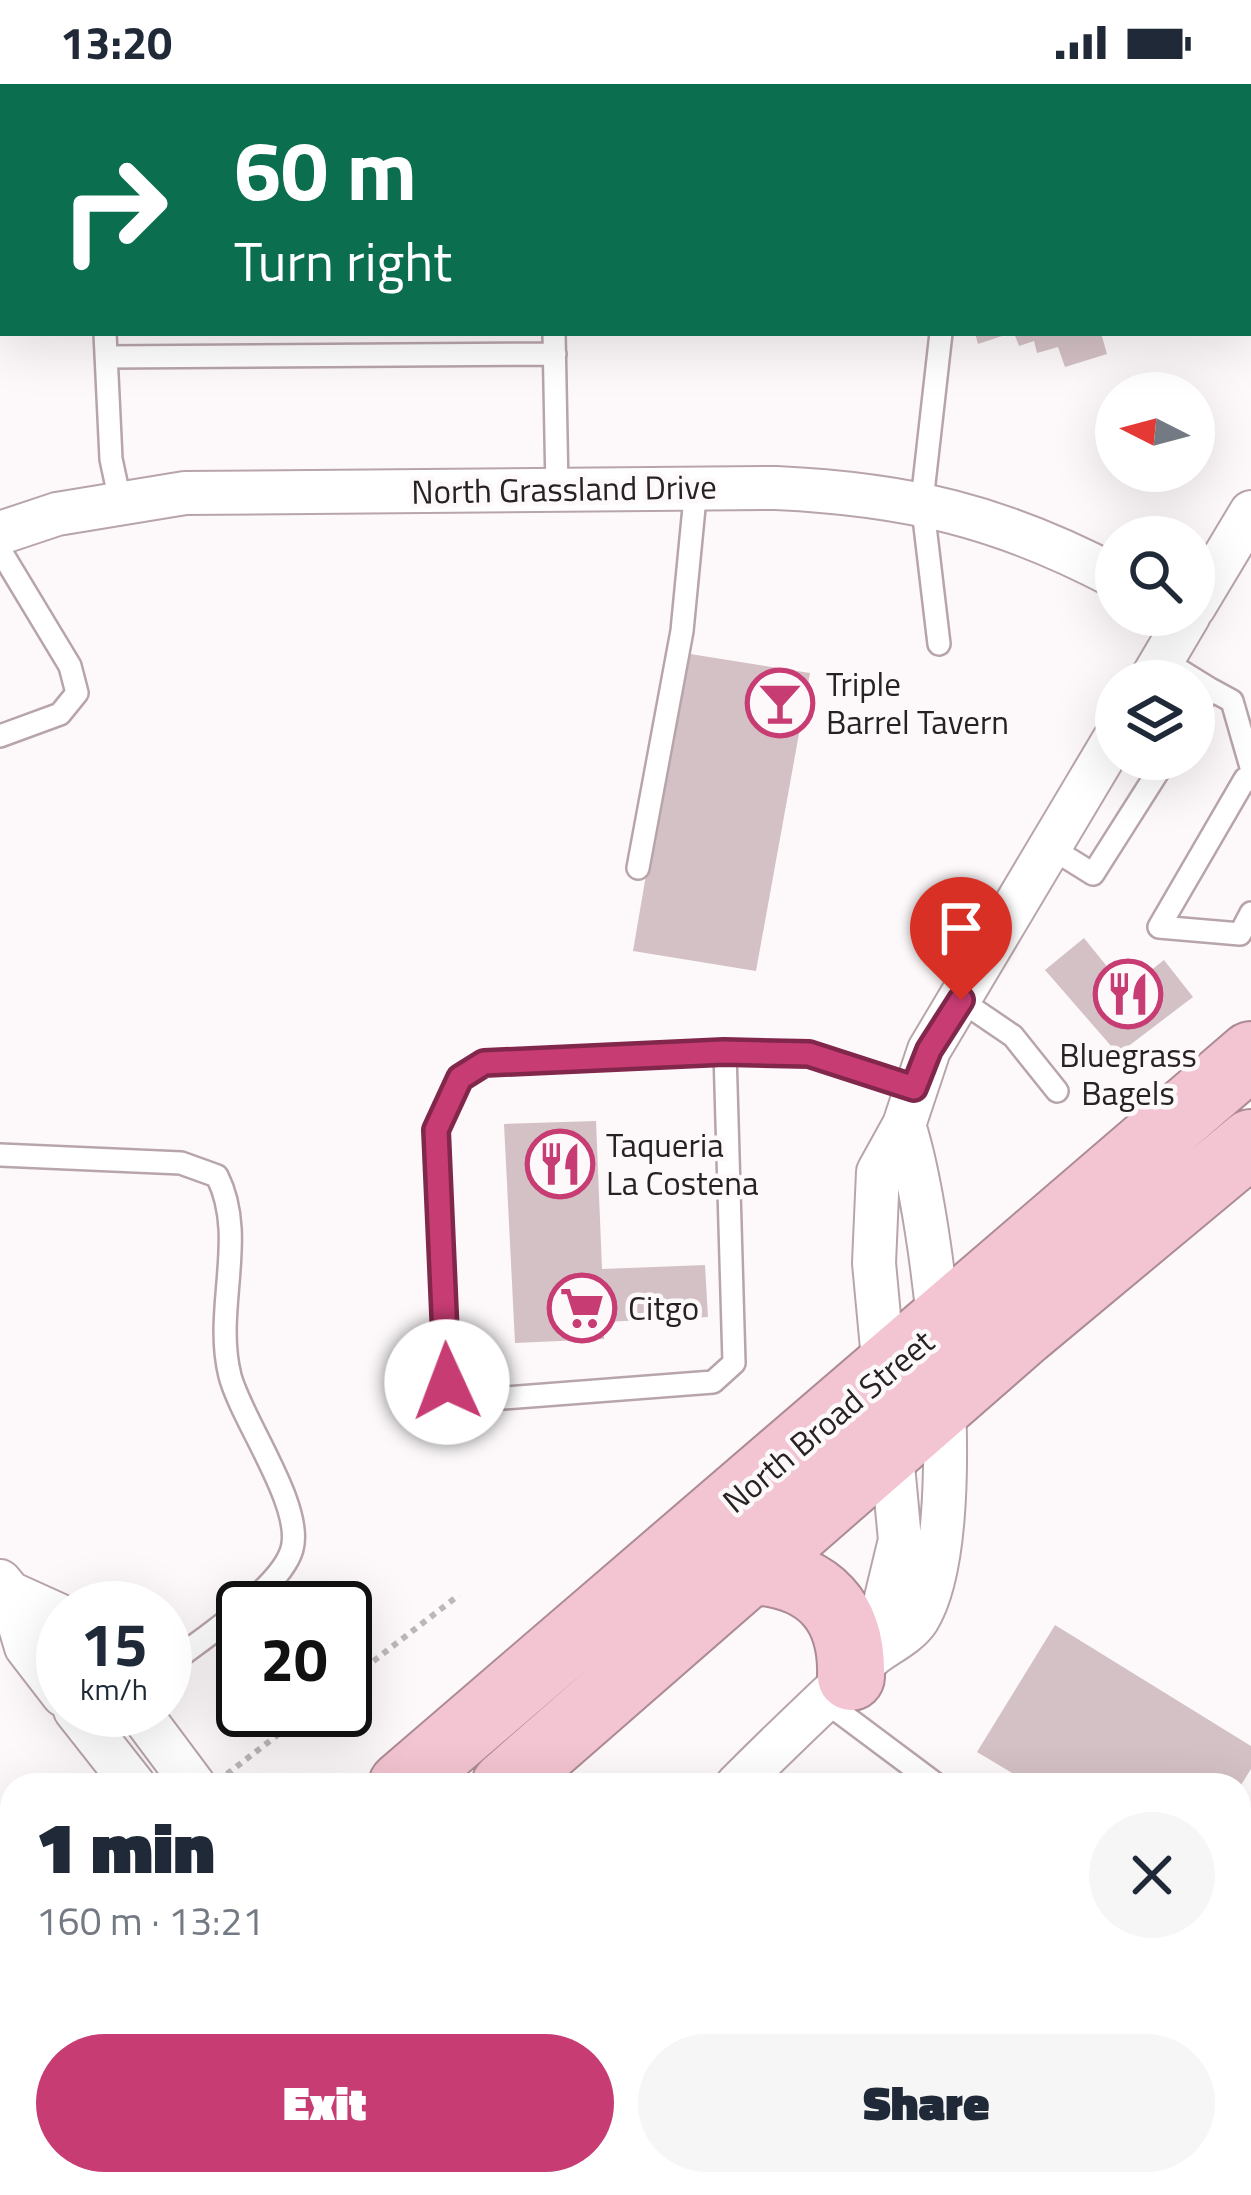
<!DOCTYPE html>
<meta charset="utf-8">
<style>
body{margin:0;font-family:"Titillium Web",sans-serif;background:#f6f6f7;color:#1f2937;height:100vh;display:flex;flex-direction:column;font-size:45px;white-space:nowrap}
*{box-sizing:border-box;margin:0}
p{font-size:39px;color:#747a83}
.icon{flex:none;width:66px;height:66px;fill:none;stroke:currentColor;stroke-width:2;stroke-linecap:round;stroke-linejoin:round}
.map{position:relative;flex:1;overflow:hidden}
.details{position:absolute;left:0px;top:1689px;width:1251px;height:423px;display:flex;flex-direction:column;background:#fff;border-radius:36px 36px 0 0;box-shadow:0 12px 48px #0002}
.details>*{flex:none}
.guide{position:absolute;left:0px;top:0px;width:1251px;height:252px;box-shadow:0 12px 48px #0002;background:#0b6e4f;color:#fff;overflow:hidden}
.needle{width:78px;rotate:276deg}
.tools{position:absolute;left:1095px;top:288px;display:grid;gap:24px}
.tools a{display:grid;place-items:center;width:120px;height:120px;border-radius:50%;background:#fff;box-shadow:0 12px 48px #0002;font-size:60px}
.speed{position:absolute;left:36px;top:1497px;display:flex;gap:24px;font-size:60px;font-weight:700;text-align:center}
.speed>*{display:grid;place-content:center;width:156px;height:156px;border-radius:50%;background:#fff;box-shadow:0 12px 48px #0002;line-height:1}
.speed small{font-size:30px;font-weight:400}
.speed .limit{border:6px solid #111;border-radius:18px;background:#fff;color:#111}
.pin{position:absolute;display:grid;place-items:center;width:102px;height:102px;color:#fff;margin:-123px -51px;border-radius:50% 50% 50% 0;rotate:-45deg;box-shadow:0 0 12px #0007}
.pin .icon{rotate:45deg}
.me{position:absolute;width:132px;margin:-66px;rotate:358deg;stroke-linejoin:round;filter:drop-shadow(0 0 9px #0008)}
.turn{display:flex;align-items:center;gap:42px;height:252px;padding:0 36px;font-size:54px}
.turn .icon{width:156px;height:156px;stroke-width:2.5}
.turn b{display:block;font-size:84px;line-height:102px}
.round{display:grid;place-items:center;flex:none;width:126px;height:126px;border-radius:63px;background:#f6f6f7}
.headline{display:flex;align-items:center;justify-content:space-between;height:204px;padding:0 36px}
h1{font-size:72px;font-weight:800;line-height:90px}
.button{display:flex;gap:24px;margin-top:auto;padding:24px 36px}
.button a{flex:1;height:138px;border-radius:72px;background:#c73c73;color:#fff;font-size:48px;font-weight:800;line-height:138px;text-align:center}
.button a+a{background:#f6f6f7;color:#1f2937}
.status{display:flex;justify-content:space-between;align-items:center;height:84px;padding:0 60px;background:#fff;direction:ltr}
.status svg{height:33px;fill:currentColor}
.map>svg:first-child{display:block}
</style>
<div class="status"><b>13:20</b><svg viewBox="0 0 49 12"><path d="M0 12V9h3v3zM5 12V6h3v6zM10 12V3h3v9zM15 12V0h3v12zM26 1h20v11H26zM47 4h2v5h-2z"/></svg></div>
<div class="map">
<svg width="1251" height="2111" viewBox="0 0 1251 2111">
<rect width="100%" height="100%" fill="#fdf9fa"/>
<!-- building -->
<path fill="#d4c1c6" d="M975,249H1007L1008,250L978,260Z
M1014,249H1101L1107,270L1065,283L1058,263L1037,269L1034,257L1019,262Z
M684,569L810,589L756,887L633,867Z
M1084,854L1126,906L1164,876L1193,913L1118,970L1045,886Z
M596,1037L602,1185L705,1181L708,1233L604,1238V1255L515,1259L504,1040Z
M1055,1541L1251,1662V1685L1241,1701H1032L977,1668Z"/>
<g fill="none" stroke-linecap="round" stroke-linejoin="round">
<defs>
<path id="lane" d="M319,0L378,3
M201,3L226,0
M105,249L111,375L120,417
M554,249L557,405
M106,273L555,270
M0,466L70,582L77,609L60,630L0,652
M939,560L922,417L941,249
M1163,576L1210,605
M1194,631L1210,605L1232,617L1251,683
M1251,696L1245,695L1159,843L1240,850L1251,829
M1048,762L1093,790L1166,675
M638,784L682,547L696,403
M960,916L1013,952L1057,1007
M725,968L734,1279L713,1298L465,1317L453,1313L447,1298L436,1045L460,994L484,979L725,968L809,970L914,1004
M0,1071L181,1079L217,1092C248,1153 213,1225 230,1292C242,1337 304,1422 292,1465C281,1505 199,1556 165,1584
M826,1618L937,1701"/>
<path id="street" d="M0,449L57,430L185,409L776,404C906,410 1001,432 1116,493
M1194,523L1251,428
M1150,597L1189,531
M0,1497L10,1509L26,1563L63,1611
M10,1509L63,1533
M872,1572L900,1456L874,1179L878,1088L904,1041L929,966L1116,652
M75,1626L134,1701
M138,1626L194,1701
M737,1701C780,1658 824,1616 869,1574C884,1561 907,1552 918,1535C971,1450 935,1136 904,1041
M418,2111L425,2100"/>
<path id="highway" d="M754,1487C819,1492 853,1527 851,1593
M402,1701L1251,971
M505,1701L1024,1248L1251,1059
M0,2039L12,2029
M39,2111L51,2100"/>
</defs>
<!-- lane casing -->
<use href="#lane" stroke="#b8a5aa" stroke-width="26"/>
<!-- street casing -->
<use href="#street" stroke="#b8a5aa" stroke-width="46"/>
<!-- highway casing -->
<use href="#highway" stroke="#ac8b94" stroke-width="70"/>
<!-- path -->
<path stroke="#bcb7b8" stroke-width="6" stroke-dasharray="6 6" stroke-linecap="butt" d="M345,1599L459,1511
M227,1690L310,1626
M0,1880L12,1869"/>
<!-- lane -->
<use href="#lane" stroke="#fff" stroke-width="21"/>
<!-- street -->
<use href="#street" stroke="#fff" stroke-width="42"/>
<!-- highway -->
<use href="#highway" stroke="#f3c4d1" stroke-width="66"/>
</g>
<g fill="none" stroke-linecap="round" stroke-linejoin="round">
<defs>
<path id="route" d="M447,1298L436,1046L460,994L484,979L724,968L809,970L914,1004L929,966L961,916"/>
</defs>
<!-- route casing -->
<use href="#route" stroke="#81274b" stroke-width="30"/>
<!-- route -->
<use href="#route" stroke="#c73c73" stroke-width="21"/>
</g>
<!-- icons -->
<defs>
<symbol id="bar-ring" viewBox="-11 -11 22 22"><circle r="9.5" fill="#fdf9fa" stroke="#c73c73" stroke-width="1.5"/><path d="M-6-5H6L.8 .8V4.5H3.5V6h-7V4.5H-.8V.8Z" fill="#c73c73"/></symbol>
<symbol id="restaurant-ring" viewBox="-11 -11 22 22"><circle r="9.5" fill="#fdf9fa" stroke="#c73c73" stroke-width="1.5"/><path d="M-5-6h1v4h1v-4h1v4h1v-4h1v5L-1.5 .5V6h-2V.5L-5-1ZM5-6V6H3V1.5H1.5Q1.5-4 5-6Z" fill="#c73c73"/></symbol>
<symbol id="supermarket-ring" viewBox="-11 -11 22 22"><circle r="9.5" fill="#fdf9fa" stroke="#c73c73" stroke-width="1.5"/><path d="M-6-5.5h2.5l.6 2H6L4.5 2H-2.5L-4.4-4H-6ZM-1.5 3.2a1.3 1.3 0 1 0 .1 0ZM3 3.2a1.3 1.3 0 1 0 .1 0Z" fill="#c73c73"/></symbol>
</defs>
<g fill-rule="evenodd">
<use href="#bar-ring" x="742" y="581" width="76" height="76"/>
<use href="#restaurant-ring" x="1090" y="872" width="76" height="76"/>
<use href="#restaurant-ring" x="522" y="1042" width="76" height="76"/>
<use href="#supermarket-ring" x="544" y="1186" width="76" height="76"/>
</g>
<g text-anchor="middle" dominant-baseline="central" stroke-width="9" stroke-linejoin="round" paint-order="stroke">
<!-- street labels -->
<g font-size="33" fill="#282123" stroke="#fdf9fa">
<text transform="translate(564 405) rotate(-1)">North Grassland Drive</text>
<text transform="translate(828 1337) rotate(-40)">North Broad Street</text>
</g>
<!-- poi labels -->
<g font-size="33" fill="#282123" stroke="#fdf9fa" text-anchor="start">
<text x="826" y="600">Triple<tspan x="826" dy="38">Barrel Tavern</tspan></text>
<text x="1128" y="971" text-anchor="middle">Bluegrass<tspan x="1128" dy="38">Bagels</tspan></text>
<text x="606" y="1061">Taqueria<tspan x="606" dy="38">La Costena</tspan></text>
<text x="628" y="1224">Citgo</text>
</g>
</g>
</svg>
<div class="tools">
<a><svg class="needle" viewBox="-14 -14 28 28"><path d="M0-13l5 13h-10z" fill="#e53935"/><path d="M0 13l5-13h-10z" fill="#747a83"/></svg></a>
<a><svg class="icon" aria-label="search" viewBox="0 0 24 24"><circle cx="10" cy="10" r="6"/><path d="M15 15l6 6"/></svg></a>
<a><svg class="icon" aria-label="layers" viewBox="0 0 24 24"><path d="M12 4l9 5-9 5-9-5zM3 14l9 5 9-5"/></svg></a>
</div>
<div class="speed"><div>15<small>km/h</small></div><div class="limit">20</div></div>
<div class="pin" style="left:961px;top:916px;background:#d93025"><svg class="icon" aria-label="arrive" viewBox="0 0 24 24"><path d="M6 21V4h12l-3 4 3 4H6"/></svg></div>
<svg class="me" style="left:447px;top:1298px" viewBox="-20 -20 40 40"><circle r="19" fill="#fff"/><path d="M0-13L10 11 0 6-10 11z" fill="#c73c73"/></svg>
<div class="guide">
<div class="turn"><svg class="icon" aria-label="right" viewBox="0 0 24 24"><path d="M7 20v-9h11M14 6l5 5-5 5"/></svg><div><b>60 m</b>Turn right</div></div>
</div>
<section class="details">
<div class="headline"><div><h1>1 min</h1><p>160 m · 13:21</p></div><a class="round"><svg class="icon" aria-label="close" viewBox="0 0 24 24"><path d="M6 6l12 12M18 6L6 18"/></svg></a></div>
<div class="button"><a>Exit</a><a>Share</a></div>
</section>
</div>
